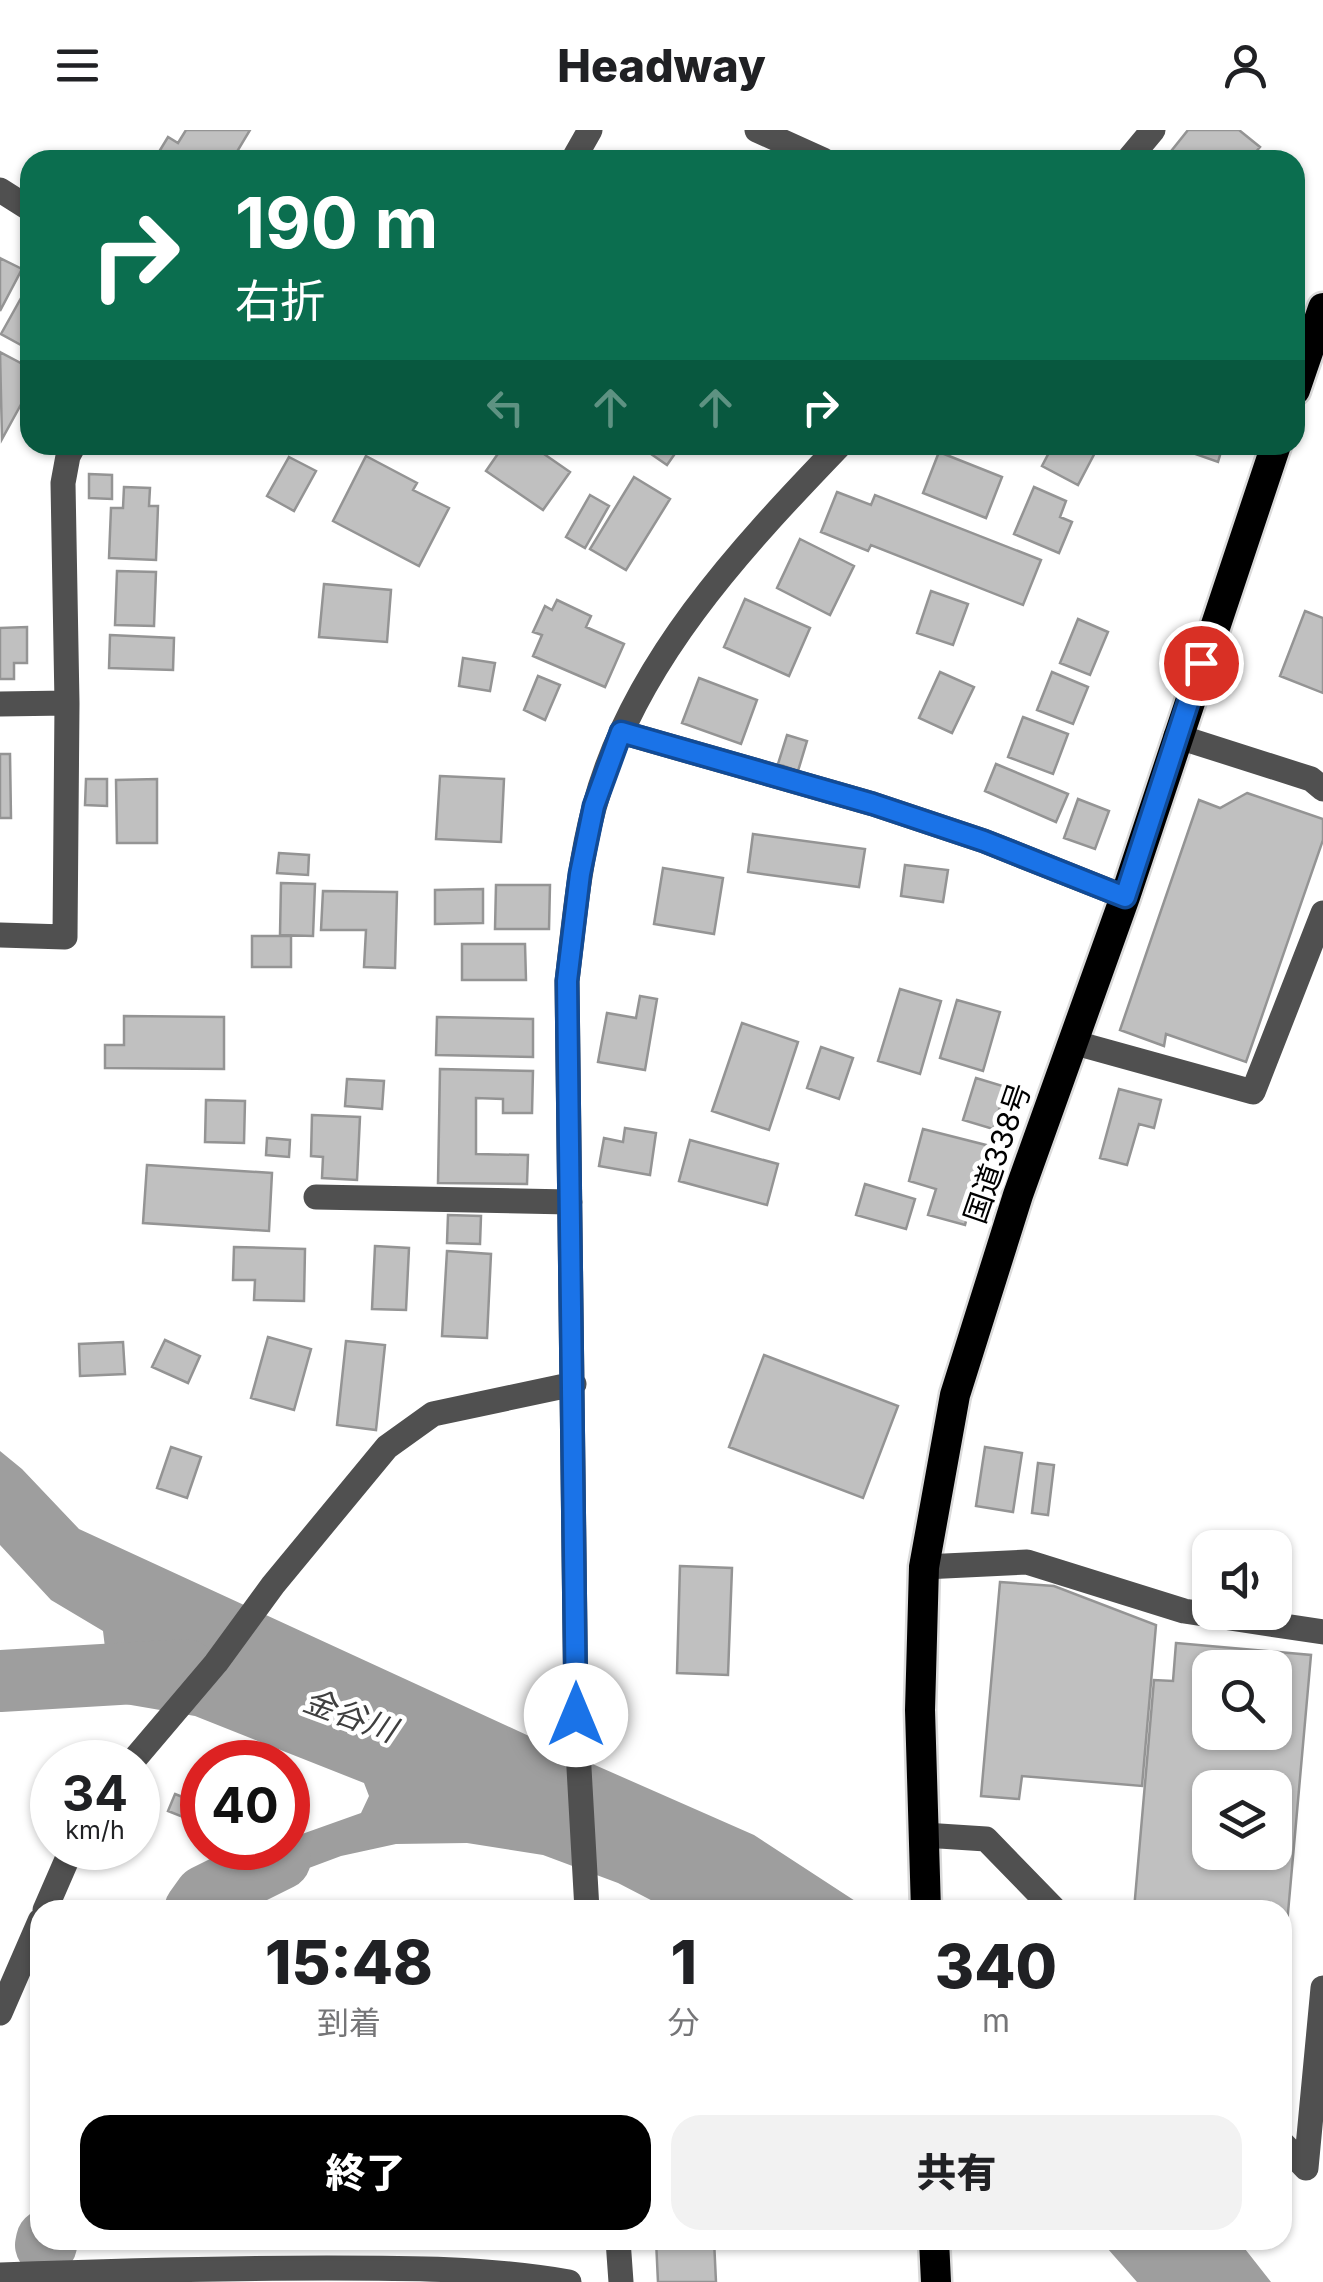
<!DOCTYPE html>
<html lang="ja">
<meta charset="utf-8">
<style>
body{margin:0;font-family:Inter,"Noto Sans JP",sans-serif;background:#f2f2f2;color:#202124;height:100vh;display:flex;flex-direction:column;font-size:38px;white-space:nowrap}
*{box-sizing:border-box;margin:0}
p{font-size:32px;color:#757577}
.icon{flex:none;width:55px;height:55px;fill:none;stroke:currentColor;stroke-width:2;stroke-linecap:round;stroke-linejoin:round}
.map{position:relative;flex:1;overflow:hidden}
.side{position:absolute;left:30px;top:1770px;width:1262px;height:350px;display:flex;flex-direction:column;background:#fff;border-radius:30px;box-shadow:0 2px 8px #0004}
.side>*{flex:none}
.top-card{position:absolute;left:20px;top:20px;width:1285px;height:305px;border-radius:30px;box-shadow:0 2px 8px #0004;background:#0b6e4f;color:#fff;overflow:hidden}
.controls{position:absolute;left:1192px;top:1400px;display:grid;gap:20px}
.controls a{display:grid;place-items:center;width:100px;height:100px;border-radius:20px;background:#fff;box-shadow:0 2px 8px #0004;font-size:50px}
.speed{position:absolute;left:30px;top:1610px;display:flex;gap:20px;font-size:50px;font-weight:700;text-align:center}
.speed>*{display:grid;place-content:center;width:130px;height:130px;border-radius:50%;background:#fff;box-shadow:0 2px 8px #0004;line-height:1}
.speed small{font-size:25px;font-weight:400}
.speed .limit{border:15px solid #d22;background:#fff;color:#111}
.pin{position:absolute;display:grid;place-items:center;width:85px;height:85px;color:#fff;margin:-42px;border:5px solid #fff;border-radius:50%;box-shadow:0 2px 10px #0007}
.me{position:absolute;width:110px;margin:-55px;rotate:0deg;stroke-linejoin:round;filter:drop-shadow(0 0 8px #0008)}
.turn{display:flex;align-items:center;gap:35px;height:210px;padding:0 50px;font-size:45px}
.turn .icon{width:130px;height:130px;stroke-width:2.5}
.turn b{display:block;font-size:70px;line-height:85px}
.lanes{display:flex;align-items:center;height:95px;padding:0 50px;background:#0003;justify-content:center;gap:50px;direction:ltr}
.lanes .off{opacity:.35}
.eta{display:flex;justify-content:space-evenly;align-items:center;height:170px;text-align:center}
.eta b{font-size:60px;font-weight:800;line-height:70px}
.action{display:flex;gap:20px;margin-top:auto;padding:20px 50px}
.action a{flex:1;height:115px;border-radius:30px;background:#000;color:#fff;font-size:40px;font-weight:800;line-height:115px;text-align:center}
.action a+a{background:#f2f2f2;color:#202124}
header{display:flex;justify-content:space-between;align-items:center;height:130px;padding:0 50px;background:#fff;font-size:45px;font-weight:800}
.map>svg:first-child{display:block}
</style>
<header><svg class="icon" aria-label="menu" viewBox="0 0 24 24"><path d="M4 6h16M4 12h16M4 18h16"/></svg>Headway<svg class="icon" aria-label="person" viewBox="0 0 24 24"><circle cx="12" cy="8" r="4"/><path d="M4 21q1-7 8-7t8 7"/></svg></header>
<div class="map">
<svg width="1323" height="2152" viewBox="0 0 1323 2152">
<rect width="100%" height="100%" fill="#fff"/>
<!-- water -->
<path fill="#9e9e9e" d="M0,1321L22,1339L79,1399L529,1606L754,1705L869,1780H670L618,1753L543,1725L467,1713L396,1714L341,1726L226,1769L205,1766C229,1736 246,1718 288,1718V1709L361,1683L369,1666L364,1653L195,1586L96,1569L106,1526L103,1501L51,1470L0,1415Z
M1100,2110H1238L1271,2152H1137Z"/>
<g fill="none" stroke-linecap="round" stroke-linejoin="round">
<!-- river -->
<path stroke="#9e9e9e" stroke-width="62" d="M0,1551L186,1540
M195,1780L205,1766L280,1729
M46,2115L47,2110"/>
</g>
<!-- building -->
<path fill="#c0c0c0" stroke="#949494" stroke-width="2.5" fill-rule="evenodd" d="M186,0H250L232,30H154L168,7L178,13Z
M1188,0H1239L1260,17L1249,30H1164Z
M0,128L22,139L0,181Z
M30,152V220L1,204Z
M0,222L30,238V258L2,309Z
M504,315H531L570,342L543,380L486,341Z
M638,315H681L667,335Z
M1053,315L1071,319L1073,315H1099L1078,355L1042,336Z
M1170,315H1223L1218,332Z
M939,322L1002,347L986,388L923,363Z
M366,326L417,353L413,360L449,378L419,436L333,391Z
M289,327L316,341L294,381L267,366Z
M89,344L112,345V369L89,368Z
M634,347L670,369L626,440L590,419Z
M124,357L150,358L149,376H158L156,430L109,428L111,378H123Z
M1034,357L1066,371L1060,387L1072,392L1059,423L1014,404Z
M837,362L871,375L875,365L1041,430L1023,475L871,415L868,421L821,402Z
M590,365L609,376L585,418L566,407Z
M800,409L854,436L830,485L777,458Z
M117,441L156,442L154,496L115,495Z
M324,454L391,460L387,512L319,507Z
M931,461L968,474L953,515L917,503Z
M745,469L810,498L789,546L724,517Z
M557,470L591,486L586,497L624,514L605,557L533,526L542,505L533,502L545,476L552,480Z
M1305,481L1323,488V563L1280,546Z
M1078,489L1108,502L1090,545L1060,533Z
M27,497V533H14V549H0V498Z
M110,505L174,508L173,540L109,538Z
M463,528L495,533L490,561L459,556Z
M940,542L974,557L952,603L919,588Z
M1052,542L1088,557L1073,594L1037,580Z
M538,546L560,555L545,590L524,580Z
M699,548L757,570L741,614L682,593Z
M1023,587L1068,604L1053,644L1008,627Z
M787,605L807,611L798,641L778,634Z
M0,624H10L11,688H0Z
M996,634L1068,664L1056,692L985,661Z
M440,646L504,649L501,712L436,709Z
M86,649H107V676L85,675Z
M157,649V713H117L116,650Z
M1247,663L1323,689V710L1246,932L1166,904L1164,916L1120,900L1199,670L1220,678Z
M1078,669L1109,681L1095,719L1064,708Z
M753,704L865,719L859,757L748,742Z
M279,723L309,725L308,745L277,743Z
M905,735L948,740L943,772L901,766Z
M663,738L723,748L714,804L654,794Z
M281,753L315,754L313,806L280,805Z
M496,755H550L549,799H495Z
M483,759V793L435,794V760Z
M323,761L397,762L395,838L364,837L366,800H321Z
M252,806H291V837H252Z
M462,814H525L526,850H462Z
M900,859L941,871L920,944L878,931Z
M640,866L657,869L645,940L598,932L607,883L636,888Z
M957,870L1000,882L983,941L940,928Z
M124,886L224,887V939L105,938V915H124Z
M437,887L533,889V927L436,925Z
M742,893L798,912L769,1000L712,981Z
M821,917L853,928L839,969L807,958Z
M440,939L533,941L532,983H503V969L476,968V1024L528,1025L527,1054L438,1053Z
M976,948L1006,957L993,999L963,990Z
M347,949L384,951L382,979L345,976Z
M1119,959L1161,970L1154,998L1139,994L1127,1035L1100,1028Z
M206,970L245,971L244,1013L205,1012Z
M312,985L360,987L357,1050L322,1048L323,1027L311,1026Z
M625,998L656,1003L650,1045L599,1036L604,1008L623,1012Z
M923,999L986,1015L965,1095L928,1085L936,1059L909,1051Z
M267,1008L290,1010L289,1027L266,1025Z
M690,1010L778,1034L767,1075L679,1051Z
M147,1035L272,1043L269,1101L143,1093Z
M865,1054L915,1069L906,1099L856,1085Z
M448,1085L481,1086L480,1114L447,1113Z
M375,1116L409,1118L406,1180L372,1179Z
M234,1117L305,1119L304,1171L254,1170L255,1150H233Z
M447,1121L491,1124L487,1208L442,1206Z
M268,1207L311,1219L294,1280L251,1268Z
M165,1210L200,1226L188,1253L152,1237Z
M346,1211L385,1215L376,1300L337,1295Z
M123,1212L125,1244L80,1246L79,1214Z
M764,1225L898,1276L863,1368L729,1317Z
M171,1317L201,1327L187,1368L157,1358Z
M985,1317L1022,1323L1013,1382L976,1376Z
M1038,1333L1054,1335L1048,1385L1032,1383Z
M680,1436L732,1438L728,1545L677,1543Z
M1000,1452L1054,1456L1156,1495L1142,1656L1022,1646L1019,1669L981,1666Z
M1176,1513L1311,1525L1282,1850V1780H1134L1154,1550L1173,1551ZM1210,1538H1275V1602H1210ZM1210,1658H1275V1722H1210Z
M175,1664L195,1672L188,1689L168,1681Z
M656,2110H714L716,2152H658Z"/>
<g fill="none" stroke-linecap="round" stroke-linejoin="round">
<defs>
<path id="highway" d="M1295,260L1323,178
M926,1780L920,1580L924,1437L955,1265L1018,1065L1125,767L1276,315
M934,2110L936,2152"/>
</defs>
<!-- highway casing -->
<use href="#highway" stroke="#dbdbdb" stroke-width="35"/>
<!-- minor -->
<path stroke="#505050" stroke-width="25" d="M757,0L823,30
M573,30L590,0
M1128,30L1153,0
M0,60L30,79
M0,574L67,573
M621,602L873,674L984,711L1125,767
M1176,606L1311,649L1323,659
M0,805L65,807L67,573L63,353L68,326L74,315
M1072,912L1253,962L1323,783
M316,1067L570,1072
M924,1437L1027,1432L1184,1481L1323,1502
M132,1632L216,1533L273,1455L387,1317L433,1284L574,1254
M924,1705L986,1709L1055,1780
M45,1780L72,1718
M587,1780L576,1585L567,851C574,793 579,734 594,678C632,534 740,419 840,315
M0,1883L40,1791
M1282,2013L1306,2038
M1306,2038L1323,1858
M618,2110L621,2152
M0,2145C109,2141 218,2138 327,2138C408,2138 489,2138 569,2152"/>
<!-- highway -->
<use href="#highway" stroke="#000" stroke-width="30"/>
</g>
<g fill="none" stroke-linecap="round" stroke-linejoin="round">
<defs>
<path id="route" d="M576,1585L567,851L580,744L594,676L621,602L873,674L984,711L1125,767L1201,533"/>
</defs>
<!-- route casing -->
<use href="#route" stroke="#114b97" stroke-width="25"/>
<!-- route -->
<use href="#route" stroke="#1a73e8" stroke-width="18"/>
</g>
<g text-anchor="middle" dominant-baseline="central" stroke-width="9" stroke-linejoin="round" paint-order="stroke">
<!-- street labels -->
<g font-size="30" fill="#000" stroke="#fff">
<text transform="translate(997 1023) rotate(-71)">国道338号</text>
</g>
<!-- water labels -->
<g font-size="32" font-style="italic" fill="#3f3f3f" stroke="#fff">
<text transform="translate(350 1585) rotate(20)">金谷川</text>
</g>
</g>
</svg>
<div class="controls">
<a><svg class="icon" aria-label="sound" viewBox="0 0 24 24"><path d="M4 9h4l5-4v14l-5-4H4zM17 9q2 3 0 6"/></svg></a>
<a><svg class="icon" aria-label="search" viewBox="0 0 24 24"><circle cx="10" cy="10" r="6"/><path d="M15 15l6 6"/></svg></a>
<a><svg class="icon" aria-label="layers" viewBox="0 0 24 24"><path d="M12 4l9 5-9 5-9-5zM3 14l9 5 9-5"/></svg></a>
</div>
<div class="speed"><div>34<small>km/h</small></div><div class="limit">40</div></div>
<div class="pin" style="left:1201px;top:533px;background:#d93025"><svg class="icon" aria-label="arrive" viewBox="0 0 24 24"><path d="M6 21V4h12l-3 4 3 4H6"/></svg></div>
<svg class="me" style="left:576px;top:1585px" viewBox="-20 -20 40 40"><circle r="19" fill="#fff"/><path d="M0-13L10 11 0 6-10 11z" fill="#1a73e8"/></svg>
<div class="top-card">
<div class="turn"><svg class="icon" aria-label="right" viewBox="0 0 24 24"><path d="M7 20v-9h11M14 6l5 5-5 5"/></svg><div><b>190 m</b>右折</div></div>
<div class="lanes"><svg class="icon off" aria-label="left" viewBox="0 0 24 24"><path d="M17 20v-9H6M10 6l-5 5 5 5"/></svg><svg class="icon off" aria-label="ahead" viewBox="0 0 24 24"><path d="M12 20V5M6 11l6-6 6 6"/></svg><svg class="icon off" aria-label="ahead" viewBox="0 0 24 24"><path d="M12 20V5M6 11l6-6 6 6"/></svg><svg class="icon" aria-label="right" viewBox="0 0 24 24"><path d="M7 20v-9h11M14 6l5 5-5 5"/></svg></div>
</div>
<section class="side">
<div class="eta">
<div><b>15:48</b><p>到着</p></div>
<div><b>1</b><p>分</p></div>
<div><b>340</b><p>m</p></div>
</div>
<div class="action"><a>終了</a><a>共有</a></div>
</section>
</div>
